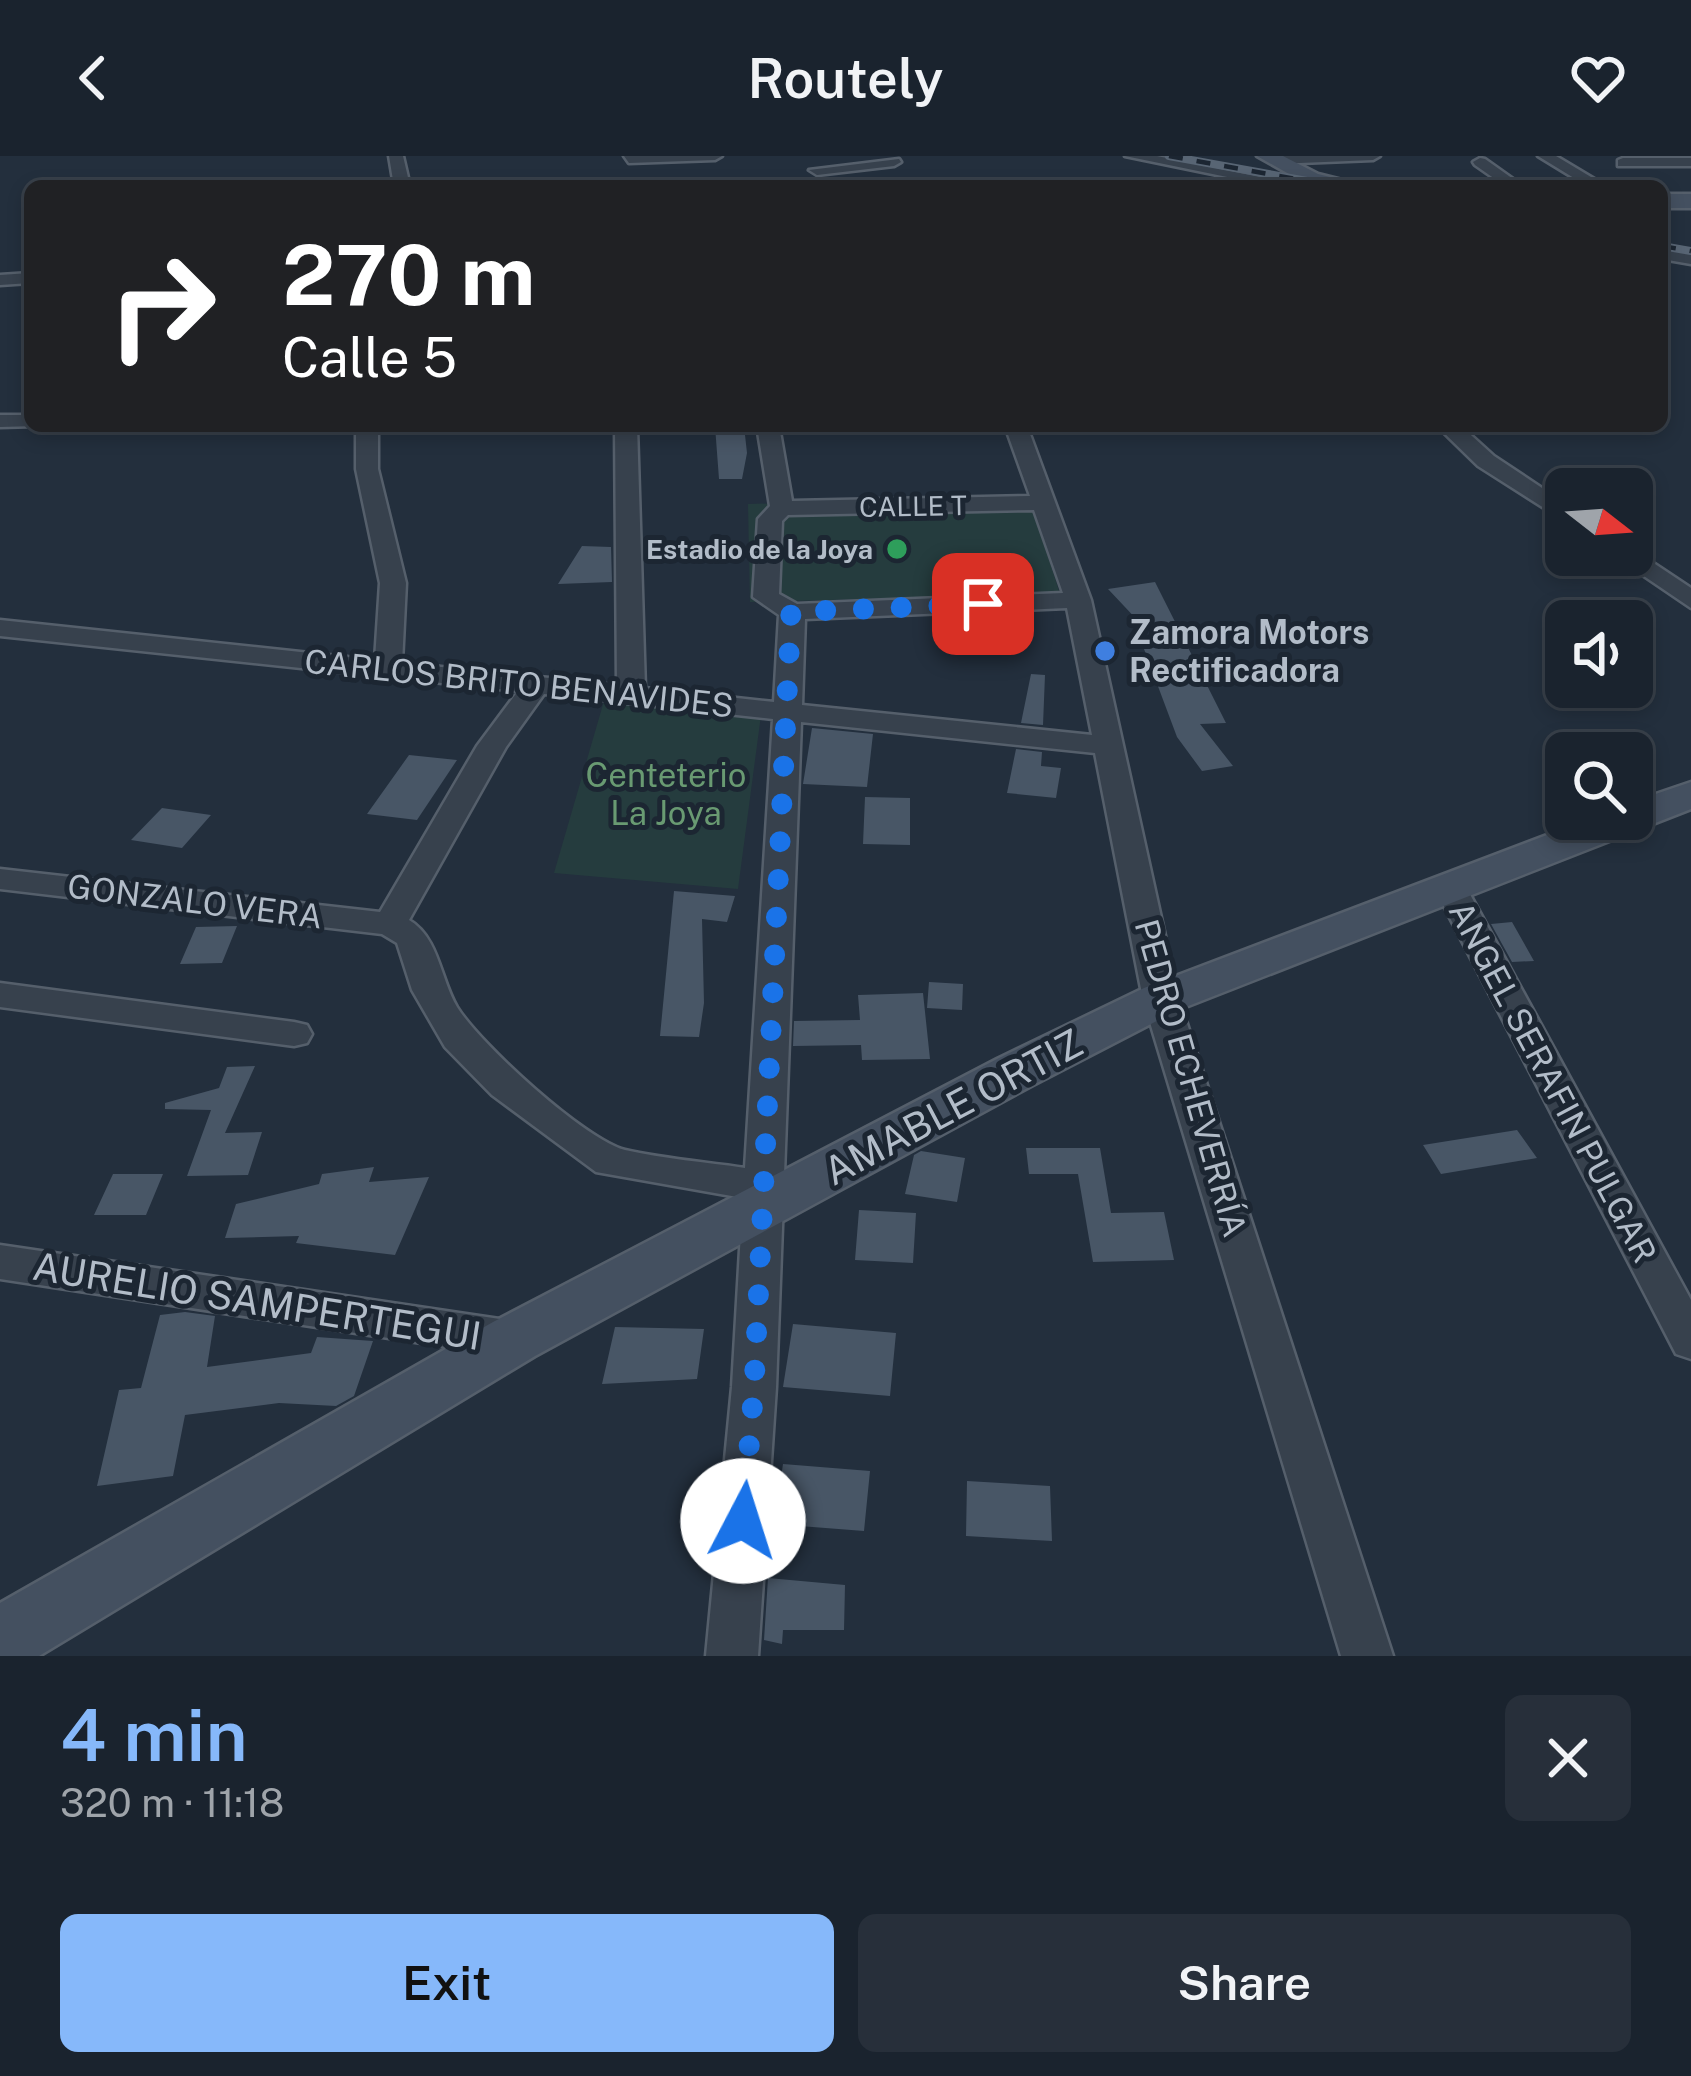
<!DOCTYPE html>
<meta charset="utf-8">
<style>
body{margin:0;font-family:"Public Sans",sans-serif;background:#272f3a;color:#f1f3f6;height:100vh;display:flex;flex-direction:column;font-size:45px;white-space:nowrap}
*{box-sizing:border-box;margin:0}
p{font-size:39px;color:#9fa4aa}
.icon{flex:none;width:66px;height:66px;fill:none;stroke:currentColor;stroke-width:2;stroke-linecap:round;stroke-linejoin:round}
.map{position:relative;height:1500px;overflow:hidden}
.panel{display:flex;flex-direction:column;background:#1a232e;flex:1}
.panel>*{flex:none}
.hud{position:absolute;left:24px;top:24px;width:1644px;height:252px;border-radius:18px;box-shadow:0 6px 18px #0003,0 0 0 3px #38404a;background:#202124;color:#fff;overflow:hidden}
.needle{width:78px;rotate:107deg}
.tools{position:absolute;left:1545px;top:312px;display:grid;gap:24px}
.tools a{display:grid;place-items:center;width:108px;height:108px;border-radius:18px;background:#1a232e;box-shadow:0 6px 18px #0003,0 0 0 3px #38404a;font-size:60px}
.pin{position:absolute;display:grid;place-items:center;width:102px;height:102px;color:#fff;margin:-51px;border-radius:24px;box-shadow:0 6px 18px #0006}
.me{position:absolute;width:132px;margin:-66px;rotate:5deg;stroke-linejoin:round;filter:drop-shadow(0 0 9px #0008)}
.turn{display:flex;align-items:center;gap:42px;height:252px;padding:0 60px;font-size:54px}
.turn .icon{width:156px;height:156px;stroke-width:2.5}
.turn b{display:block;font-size:84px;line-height:102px}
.round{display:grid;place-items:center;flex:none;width:126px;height:126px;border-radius:18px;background:#272f3a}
.overview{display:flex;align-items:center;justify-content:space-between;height:204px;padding:0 60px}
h1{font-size:72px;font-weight:600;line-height:90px;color:#86b8fa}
.action{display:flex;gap:24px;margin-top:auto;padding:24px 60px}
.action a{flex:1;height:138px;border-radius:18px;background:#86b8fa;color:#111;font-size:48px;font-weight:600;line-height:138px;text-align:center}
.action a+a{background:#272f3a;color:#f1f3f6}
header{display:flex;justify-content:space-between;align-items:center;height:156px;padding:0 60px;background:#1a232e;font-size:54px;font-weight:600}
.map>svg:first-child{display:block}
</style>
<header><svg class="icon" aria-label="back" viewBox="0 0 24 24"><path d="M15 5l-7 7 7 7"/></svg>Routely<svg class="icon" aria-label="heart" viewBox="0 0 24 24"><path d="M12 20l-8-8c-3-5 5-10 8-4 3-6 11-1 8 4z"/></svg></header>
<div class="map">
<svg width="1691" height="1500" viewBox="0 0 1691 1500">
<rect width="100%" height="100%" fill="#232f3d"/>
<!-- green -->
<path fill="#253c3e" d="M1029,341L1060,438L750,446L748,348Z
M604,545L761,559L738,733L554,717Z"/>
<!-- building -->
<path fill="#485666" d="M715,270H744L747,297L742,323H719Z
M582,390L611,391L612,426L558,428Z
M1155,426L1226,567L1200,568L1233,610L1202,615L1177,581L1141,485L1156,484L1108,433Z
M1031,518L1045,519L1043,569L1021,567Z
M812,572L873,578L867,631L803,628Z
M1016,593L1042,596L1041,610L1061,612L1056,642L1007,637Z
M409,599L457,604L417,664L367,658Z
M865,641L910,642V689L863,688Z
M162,652L211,659L182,692L131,684Z
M674,735L735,740L727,766L702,763L704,847L699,881L660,880Z
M1512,766L1534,805L1512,806L1491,768Z
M237,770L222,807L180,808L196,771Z
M929,826L963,828L962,854L927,852Z
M923,837L930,903L862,904L861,889L793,890L794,865L860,864L858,839Z
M255,910L225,977L262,976L248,1019L187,1020L211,954L165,953V947L219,932L227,911Z
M1517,974L1537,1002L1441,1018L1423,989Z
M1026,992H1100L1111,1057L1164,1056L1174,1104L1093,1106L1078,1018H1029Z
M921,995L965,1002L957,1046L905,1038L914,999Z
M374,1011L369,1026L429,1021L395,1099L296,1087L299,1080L225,1082L236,1048L319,1028L322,1018Z
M113,1018H163L146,1059H94Z
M859,1054L916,1057L913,1107L855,1104Z
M185,1156L215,1160L207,1211L311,1197L317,1181L373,1185L354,1240L336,1250L279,1247L185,1259L173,1320L97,1330L119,1234L141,1232L160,1159Z
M793,1168L896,1177L890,1240L783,1231Z
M615,1171L704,1173L697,1223L602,1228Z
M783,1308L870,1315L864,1375L774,1368Z
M967,1325L1050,1330L1052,1385L966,1380Z
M768,1422L845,1429L844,1474H783L782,1488L764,1484Z"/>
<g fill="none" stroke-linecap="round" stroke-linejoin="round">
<defs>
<path id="street" d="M389,0H403L410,30H394Z
M624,0H722L715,4L629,7Z
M1125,0H1157L1304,30H1271Z
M1273,0H1380L1373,4L1275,8L1268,4Z
M1538,0H1556L1606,30H1587Z
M1480,2L1485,3L1523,30H1505L1475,9L1473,6Z
M1623,2H1691V10H1618V4Z
M899,3L901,6L894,10L817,19L809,14Z
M1662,93L1691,98V108L1662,103Z
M30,117V127L0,129V119Z
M0,259H30V270H36L0,271Z
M356,270H378V313L406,427L402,507L617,529L615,270H637L645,532L774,546L779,459L753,441L758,363L770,350L757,270H779L792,345L1030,340L1005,270H1027L1091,444L1179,843L1393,1500H1341L1143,843L1095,597L801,566L776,1231L758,1500H706L732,1231L743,1042L596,1016L492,939L445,891L412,834L397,787L382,778L0,733V713L380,756L477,590L518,535L0,480V464L375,504L380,427L356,313ZM1034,354L1063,437L797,448L779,438L782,365L788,359ZM1067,452L1092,579L802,549L805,463ZM544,538L773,563L745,1012C706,1006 664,1003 625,994C585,984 480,888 457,851C440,822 439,782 409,764L506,591Z
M1437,270H1461L1494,300L1566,348V366L1478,310Z
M1634,394L1691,432V452L1613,399H1632Z
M1450,721L1466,731L1691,1144V1203L1676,1198L1434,731Z
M0,827L294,866L307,869L312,878L307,887L294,890L0,851Z
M0,1089L514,1165L529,1170L536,1183L529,1196L514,1201L0,1123Z"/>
<path id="secondary" d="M1257,0H1283L1318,18L1366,30L1305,27Z
M1662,38H1691V52H1662Z
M1691,626V653L1178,854L1033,929L535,1200L39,1500H0V1447L493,1166L997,903L1144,832L1589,663H1632V646Z"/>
</defs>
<!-- street casing -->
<use href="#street" stroke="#555f6b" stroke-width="5"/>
<!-- secondary casing -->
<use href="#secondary" stroke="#555f6b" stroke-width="5"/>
<!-- street -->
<use href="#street" fill="#37414d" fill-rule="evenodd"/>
<!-- secondary -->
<use href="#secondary" fill="#445060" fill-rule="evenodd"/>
<defs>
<path id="rail" d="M1169,0L1335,30
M1662,90L1691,95"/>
</defs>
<!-- rail casing -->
<use href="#rail" stroke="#586574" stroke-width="8"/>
<!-- rail -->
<use href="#rail" stroke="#1c2632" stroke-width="4.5" stroke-dasharray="14" stroke-linecap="butt"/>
</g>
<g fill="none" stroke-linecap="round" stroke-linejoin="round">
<!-- route -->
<path stroke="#1a73e8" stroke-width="21" stroke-dasharray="0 37.8" d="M743,1365L754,1231L791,456L983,448"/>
</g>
<!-- markers -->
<circle fill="#2e9e5b" stroke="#1c2632" stroke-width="4.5" cx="897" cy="393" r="12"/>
<circle fill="#3f7fe0" stroke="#1c2632" stroke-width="4.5" cx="1105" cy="495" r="12"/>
<g text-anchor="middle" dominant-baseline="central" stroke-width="10" stroke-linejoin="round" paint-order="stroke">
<!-- far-street labels -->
<g font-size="27" fill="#b2bcc8" stroke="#1c2632">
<text transform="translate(913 350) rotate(-1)">CALLE T</text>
</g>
<!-- far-poi labels -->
<g font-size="27" font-weight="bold" fill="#b2bcc8" stroke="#1c2632" text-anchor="end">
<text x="873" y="393">Estadio de la Joya</text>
</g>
<!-- poi labels -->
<g font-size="33" font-weight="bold" fill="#b2bcc8" stroke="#1c2632" text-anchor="start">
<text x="1129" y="476">Zamora Motors<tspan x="1129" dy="38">Rectificadora</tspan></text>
</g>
<!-- street labels -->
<g font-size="33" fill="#b2bcc8" stroke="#1c2632">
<text transform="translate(519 527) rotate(6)">CARLOS BRITO BENAVIDES</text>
<text transform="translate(195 745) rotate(7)">GONZALO VERA</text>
<text transform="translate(1191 922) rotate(74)">PEDRO ECHEVERRÍA</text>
<text transform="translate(1553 926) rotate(62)">ANGEL SERAFIN PULGAR</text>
</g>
<!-- park labels -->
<g font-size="33" fill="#699a72" stroke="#1c2632">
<text x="666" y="619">Centeterio<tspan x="666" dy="38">La Joya</tspan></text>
</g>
<!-- near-street labels -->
<g font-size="39" fill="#b2bcc8" stroke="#1c2632">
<text transform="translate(953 951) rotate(-28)">AMABLE ORTIZ</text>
<text transform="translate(257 1145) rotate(9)">AURELIO SAMPERTEGUI</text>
</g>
</g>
</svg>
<div class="tools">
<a><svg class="needle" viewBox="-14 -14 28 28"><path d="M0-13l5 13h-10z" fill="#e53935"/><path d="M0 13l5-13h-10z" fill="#9fa4aa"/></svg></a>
<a><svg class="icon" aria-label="sound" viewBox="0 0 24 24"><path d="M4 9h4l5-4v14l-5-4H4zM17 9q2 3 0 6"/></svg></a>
<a><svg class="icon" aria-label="search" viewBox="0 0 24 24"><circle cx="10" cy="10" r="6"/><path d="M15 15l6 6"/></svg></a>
</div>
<div class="pin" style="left:983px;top:448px;background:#d93025"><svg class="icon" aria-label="arrive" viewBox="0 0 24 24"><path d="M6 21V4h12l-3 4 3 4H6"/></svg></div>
<svg class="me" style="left:743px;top:1365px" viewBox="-20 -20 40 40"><circle r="19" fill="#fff"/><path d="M0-13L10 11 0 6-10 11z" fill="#1a73e8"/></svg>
<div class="hud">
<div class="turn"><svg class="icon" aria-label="right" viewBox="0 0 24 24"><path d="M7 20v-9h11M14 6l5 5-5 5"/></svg><div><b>270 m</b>Calle 5</div></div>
</div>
</div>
<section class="panel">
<div class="overview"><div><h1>4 min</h1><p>320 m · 11:18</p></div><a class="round"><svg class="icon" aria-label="close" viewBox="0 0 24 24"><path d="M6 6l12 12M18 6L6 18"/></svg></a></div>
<div class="action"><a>Exit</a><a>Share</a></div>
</section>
